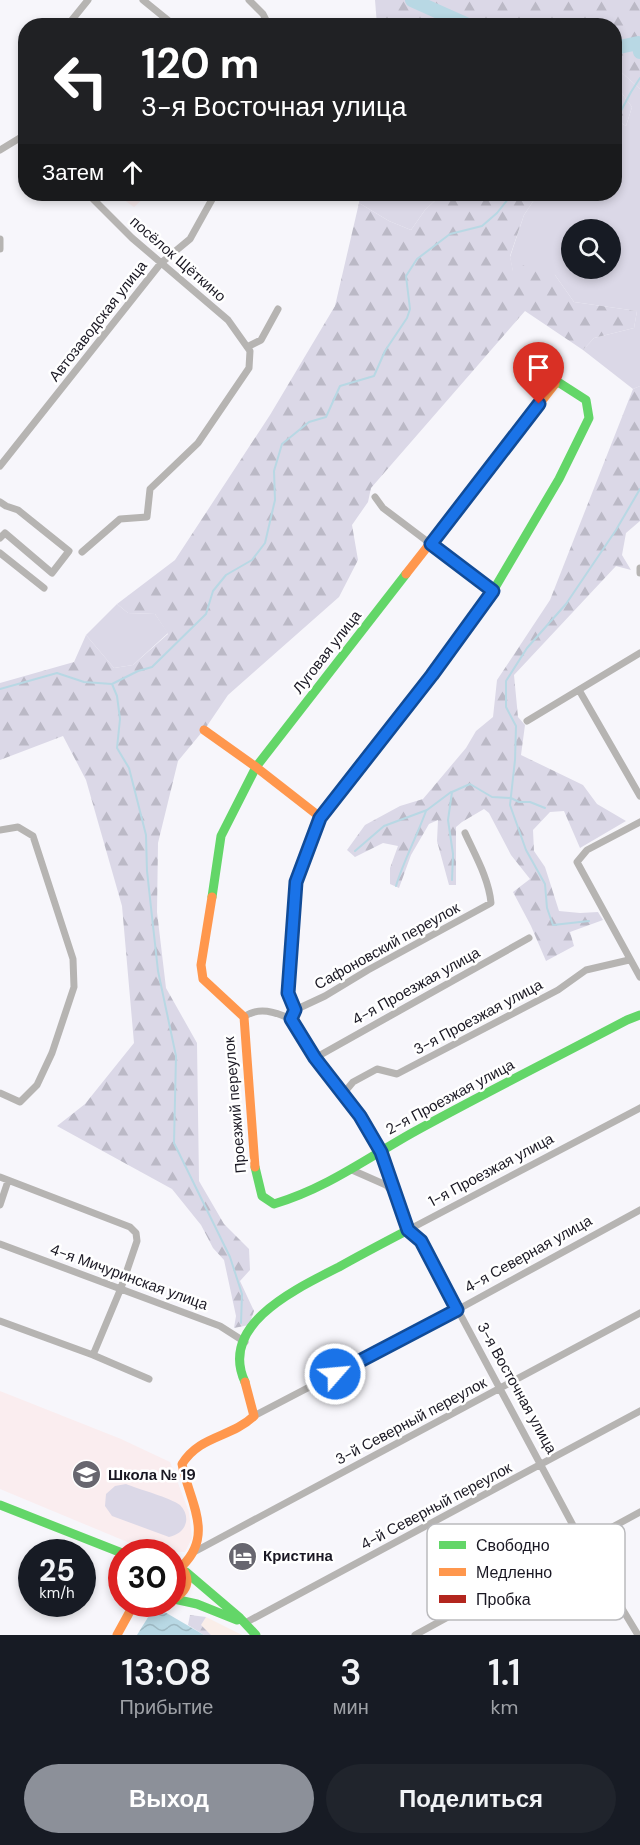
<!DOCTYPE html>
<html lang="ru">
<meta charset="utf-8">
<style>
body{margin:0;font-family:"DM Sans",sans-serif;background:#20242c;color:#f1f3f6;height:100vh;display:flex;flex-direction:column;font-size:22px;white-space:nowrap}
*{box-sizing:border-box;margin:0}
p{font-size:20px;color:#9ea1a6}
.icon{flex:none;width:33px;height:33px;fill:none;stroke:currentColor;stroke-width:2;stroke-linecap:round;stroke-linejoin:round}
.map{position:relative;height:1635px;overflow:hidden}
.sheet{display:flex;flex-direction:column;background:#171b24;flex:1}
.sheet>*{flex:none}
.hud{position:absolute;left:18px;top:18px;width:604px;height:183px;border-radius:24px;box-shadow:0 3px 9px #0003;background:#202124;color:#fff;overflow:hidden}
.tools{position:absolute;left:561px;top:219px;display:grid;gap:12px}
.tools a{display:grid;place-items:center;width:60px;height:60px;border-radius:50%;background:#171b24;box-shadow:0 3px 9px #0003;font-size:30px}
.speed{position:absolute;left:18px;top:1539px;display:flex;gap:12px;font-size:30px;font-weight:700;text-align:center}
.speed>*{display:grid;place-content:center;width:78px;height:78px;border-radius:50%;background:#171b24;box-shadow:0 3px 9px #0003;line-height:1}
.speed small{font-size:15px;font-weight:400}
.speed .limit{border:9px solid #d22;background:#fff;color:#111}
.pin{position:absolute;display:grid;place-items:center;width:51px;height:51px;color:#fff;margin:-62px -26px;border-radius:50% 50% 50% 0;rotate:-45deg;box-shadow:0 0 6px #0007}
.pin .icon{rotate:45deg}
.me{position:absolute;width:66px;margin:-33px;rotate:63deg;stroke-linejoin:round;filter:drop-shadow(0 0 4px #0008)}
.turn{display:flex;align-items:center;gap:21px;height:126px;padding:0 24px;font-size:27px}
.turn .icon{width:78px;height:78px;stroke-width:2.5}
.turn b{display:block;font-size:42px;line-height:51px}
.then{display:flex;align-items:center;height:57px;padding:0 24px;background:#0003;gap:12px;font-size:22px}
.eta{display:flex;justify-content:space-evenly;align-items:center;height:102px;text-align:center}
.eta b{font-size:36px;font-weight:600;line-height:42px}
.button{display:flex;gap:12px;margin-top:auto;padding:12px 24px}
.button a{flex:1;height:69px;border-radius:36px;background:#8c9099;color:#fff;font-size:24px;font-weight:600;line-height:69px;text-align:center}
.button a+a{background:#20242c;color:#f1f3f6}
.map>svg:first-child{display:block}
</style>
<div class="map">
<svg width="640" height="1635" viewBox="0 0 640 1635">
<defs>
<pattern id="forest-firs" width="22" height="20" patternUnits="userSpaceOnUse" patternTransform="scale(1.5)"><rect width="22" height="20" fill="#dbd8e7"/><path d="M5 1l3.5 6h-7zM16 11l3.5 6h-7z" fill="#bbb9c6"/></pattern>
<pattern id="water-waves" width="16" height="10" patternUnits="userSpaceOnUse" patternTransform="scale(1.5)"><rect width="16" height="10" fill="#b8d8e4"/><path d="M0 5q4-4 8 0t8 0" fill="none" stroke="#9eb9c3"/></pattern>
</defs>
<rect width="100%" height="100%" fill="#f7f6fb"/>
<!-- commercial -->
<path fill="#faeee9" d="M206,1617L242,1635H211L200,1625Z"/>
<!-- education -->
<path fill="#faedef" d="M116,194H148L134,207Z
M0,1391L121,1439L170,1462L189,1512L192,1538L185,1552L149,1551L0,1489Z"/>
<!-- grass -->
<path fill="#dbd8e7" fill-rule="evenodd" d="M620,71L640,89V386L633,389L583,350L594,338L634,328L637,311L574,302L555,275L513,272L510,257L524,215L538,194H615V166L618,163L615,161V119L626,126L632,107L615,84V74ZM572,230H610V268H572Z
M361,194H442L425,210L411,230L389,221L359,203Z
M117,604L128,613L155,614L168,633L133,665L114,668L86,635Z
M126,1484C138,1489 171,1498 180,1505C185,1510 187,1516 186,1522C184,1531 177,1535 169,1537L112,1516L105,1506L106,1494L115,1486Z"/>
<!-- forest -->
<path fill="url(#forest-firs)" d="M375,0H640V89L620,71L615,74V26L377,25Z
M615,84L632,107L626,126L615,119Z
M442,194H538L524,215L510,256L513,271L531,261L555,275L574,302L637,311L634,328L594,338L583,350L525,311L371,488L368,502L352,525L358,560L339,597L228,695L207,726L178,761L158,843L157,912L166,988L197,1043L199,1181L224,1224L249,1249L250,1270L240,1281L254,1311L249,1325L234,1328L236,1316L224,1260L213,1248L201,1225L172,1189L57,1126L85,1104L134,1043L122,906L86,780L63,736L0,760V683L74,662L86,635L114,668L133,665L168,634L155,614L128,613L117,604L175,560L270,415L335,306L359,203L389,221L411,230L425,210Z
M640,386V521L626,533L622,555L631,570L616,566L514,675L518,717L525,725L521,755L583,785L597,804L626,821L580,848L564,811L550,812L533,830L534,851L545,867L559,911L580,913L598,912L603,920L570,932L574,946L546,961L531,926L513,892L530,879L511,855L489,813L484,809L462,822L456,827V885H449L437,841L438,820L429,824L411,855L399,888L390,884V868L398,846L383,843L355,857L347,850L365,825L400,806L423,799L466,748L476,731L493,717L497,680L550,600L633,389Z
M190,1615L206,1617L201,1625L211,1635H204L188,1625Z"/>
<!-- water -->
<path fill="url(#water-waves)" d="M163,1611L204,1635H137L150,1614Z"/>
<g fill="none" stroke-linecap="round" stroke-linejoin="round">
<!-- stream -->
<path stroke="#b8d8e4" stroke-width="2" d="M615,122L631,92L640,78
M112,684L117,696L120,719L117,748L129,768L146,835L147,871L158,971L176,1056L174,1143L230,1257L242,1294L241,1323
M0,689L57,673L84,682L112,684L138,671L152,667L206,614L213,591L226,575L252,560L265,543L275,500L274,471L282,444L309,422L326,417L340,386L374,376L385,351L407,318L410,309L406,276L417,259L450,234L482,226L497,213L512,194
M355,851L384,826L427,810L451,792
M452,880L453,854L448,820L452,792L470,784L492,797L511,798L519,802H530L545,808
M396,886C404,860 417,836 426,811
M589,921L553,925L547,908L545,884L526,850L510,805L515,760L516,726L506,707V681L527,648L566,604L616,530L640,489"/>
<!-- river -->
<path stroke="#b8d8e4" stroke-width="14" d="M412,0L470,26
M615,48L638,43L640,52"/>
<!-- street -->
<path stroke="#b6b4b2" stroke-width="7" d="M143,0L175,26
M249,0L263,14L269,26
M67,26L88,0
M0,150L23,136L26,138
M0,239V249
M247,347L261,340L278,309
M0,466L161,263L190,239L215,194
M375,497L383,508L493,591
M0,502L6,506L18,510L69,551L52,573L5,533L0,538
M82,552L120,519L147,517L150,489L198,443L249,368L250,351L228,320L132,238L88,194
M0,553L44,588
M640,568V573
M579,690L640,796
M527,721L640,653
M640,822L587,850L577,862L640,977
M0,830L18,827L33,836L73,959L74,987L52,1053L37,1085L20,1102L0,1093
M295,1010L325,996L368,970L491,903C489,879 475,855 465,833
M244,1017C259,1006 275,1012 291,1019
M315,1058L529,938
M343,1094L353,1082L377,1069L397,1074L558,990L586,970L629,960
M352,1170L386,1185L395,1195
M0,1177L130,1227L136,1233L137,1241L121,1288L93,1355
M0,1205L8,1181
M0,1244L220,1326L245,1342
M0,1321L93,1355L149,1379
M254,1416L457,1310L640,1210
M194,1552L640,1313
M245,1623L640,1411
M415,1635L640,1512
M638,1635L583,1544L421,1241L408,1230L640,1108"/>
<!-- fast -->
<path stroke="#63d668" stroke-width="9" d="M440,664L493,591L559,479L589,418L586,400L558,382L555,384
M212,897L221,836L256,767L406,574
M255,1167L262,1196L274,1204C325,1189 366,1159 412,1133C483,1094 555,1058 627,1020L640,1015
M245,1382C218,1324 298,1288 339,1267C362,1254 385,1242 408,1230L381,1152L360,1116L320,1065
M0,1505L122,1553
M186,1572L240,1618L256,1635
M174,1599L197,1604L237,1620"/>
<!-- slow -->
<path stroke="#ff974d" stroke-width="9" d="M406,574L555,384
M204,730L256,767L320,817
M295,893L296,882L320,817L440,664
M212,897L201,965L203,979L244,1017L255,1167
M172,1560C191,1573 193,1588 172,1600
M182,1566C215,1534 189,1501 182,1464C200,1435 231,1438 254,1416L245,1382
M117,1635L134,1604"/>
<!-- jam -->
<path stroke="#b3261e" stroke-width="9" d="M295,893L288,993L295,1010L291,1019L320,1065"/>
</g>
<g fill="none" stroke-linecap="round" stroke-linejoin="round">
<defs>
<path id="route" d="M335,1374L457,1310L421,1241L408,1230L381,1152L360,1116L315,1058L291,1019L295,1010L288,993L296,882L320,818L432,675L493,591L431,544L539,404"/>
</defs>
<!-- route casing -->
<use href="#route" stroke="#114b97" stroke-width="15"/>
<!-- route -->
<use href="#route" stroke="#1a73e8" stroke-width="10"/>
</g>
<!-- icons -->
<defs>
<symbol id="school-disc" viewBox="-11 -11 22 22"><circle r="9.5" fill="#67666f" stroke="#fff"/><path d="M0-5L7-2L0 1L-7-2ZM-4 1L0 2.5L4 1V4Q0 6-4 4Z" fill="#fff"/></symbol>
<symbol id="hotel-disc" viewBox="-11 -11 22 22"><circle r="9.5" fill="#67666f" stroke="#fff"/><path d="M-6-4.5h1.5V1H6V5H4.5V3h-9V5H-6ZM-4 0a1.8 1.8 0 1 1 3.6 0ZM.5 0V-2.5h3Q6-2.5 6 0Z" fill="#fff"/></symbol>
</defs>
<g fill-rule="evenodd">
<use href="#school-disc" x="70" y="1458" width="33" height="33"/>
<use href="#hotel-disc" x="226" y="1540" width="33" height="33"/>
</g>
<g text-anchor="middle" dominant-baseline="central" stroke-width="5" stroke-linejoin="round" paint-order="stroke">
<!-- street labels -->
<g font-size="15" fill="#1a1823" stroke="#fff">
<text transform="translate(178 259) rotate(41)">посёлок Щёткино</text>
<text transform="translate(98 321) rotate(-52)">Автозаводская улица</text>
<text transform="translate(327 652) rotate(-52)">Луговая улица</text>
<text transform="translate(387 946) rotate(-29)">Сафоновский переулок</text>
<text transform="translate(416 986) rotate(-29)">4-я Проезжая улица</text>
<text transform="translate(478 1017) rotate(-28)">3-я Проезжая улица</text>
<text transform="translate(450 1097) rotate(-28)">2-я Проезжая улица</text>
<text transform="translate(235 1105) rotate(-95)">Проезжий переулок</text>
<text transform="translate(491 1170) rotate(-28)">1-я Проезжая улица</text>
<text transform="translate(528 1254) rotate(-29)">4-я Северная улица</text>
<text transform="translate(129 1277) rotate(20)">4-я Мичуринская улица</text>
<text transform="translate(517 1388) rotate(61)">3-я Восточная улица</text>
<text transform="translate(411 1421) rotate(-28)">3-й Северный переулок</text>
<text transform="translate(436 1506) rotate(-28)">4-й Северный переулок</text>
</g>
<!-- poi labels -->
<g font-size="15" font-weight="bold" fill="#1a1823" stroke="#fff" text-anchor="start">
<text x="108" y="1475">Школа № 19</text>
<text x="263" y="1556">Кристина</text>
</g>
</g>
<!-- legend -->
<rect x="427" y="1524" width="198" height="96" rx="9" fill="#fff" stroke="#bababd" stroke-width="1.5"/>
<rect x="439" y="1541" width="27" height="8" fill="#63d668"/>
<rect x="439" y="1568" width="27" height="8" fill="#ff974d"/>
<rect x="439" y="1595" width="27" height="8" fill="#b3261e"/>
<g font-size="16" fill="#1a1823">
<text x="476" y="1551">Свободно</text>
<text x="476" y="1578">Медленно</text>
<text x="476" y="1605">Пробка</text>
</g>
</svg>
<div class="tools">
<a><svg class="icon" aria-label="search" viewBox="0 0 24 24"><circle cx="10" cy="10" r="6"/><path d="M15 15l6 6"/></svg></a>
</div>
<div class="speed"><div>25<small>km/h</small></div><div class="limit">30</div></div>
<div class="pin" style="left:539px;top:404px;background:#d93025"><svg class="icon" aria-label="arrive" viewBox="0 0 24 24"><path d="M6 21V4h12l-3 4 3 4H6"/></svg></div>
<svg class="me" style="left:335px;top:1374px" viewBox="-20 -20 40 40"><circle r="17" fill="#1a73e8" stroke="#fff" stroke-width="3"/><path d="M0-11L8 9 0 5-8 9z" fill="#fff"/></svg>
<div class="hud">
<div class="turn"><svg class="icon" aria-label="left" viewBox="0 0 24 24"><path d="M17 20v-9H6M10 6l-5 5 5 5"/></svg><div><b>120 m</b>3-я Восточная улица</div></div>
<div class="then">Затем<svg class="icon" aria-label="ahead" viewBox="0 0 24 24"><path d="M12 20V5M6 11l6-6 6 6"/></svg></div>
</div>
</div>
<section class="sheet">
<div class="eta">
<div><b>13:08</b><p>Прибытие</p></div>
<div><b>3</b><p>мин</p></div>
<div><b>1.1</b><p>km</p></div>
</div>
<div class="button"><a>Выход</a><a>Поделиться</a></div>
</section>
